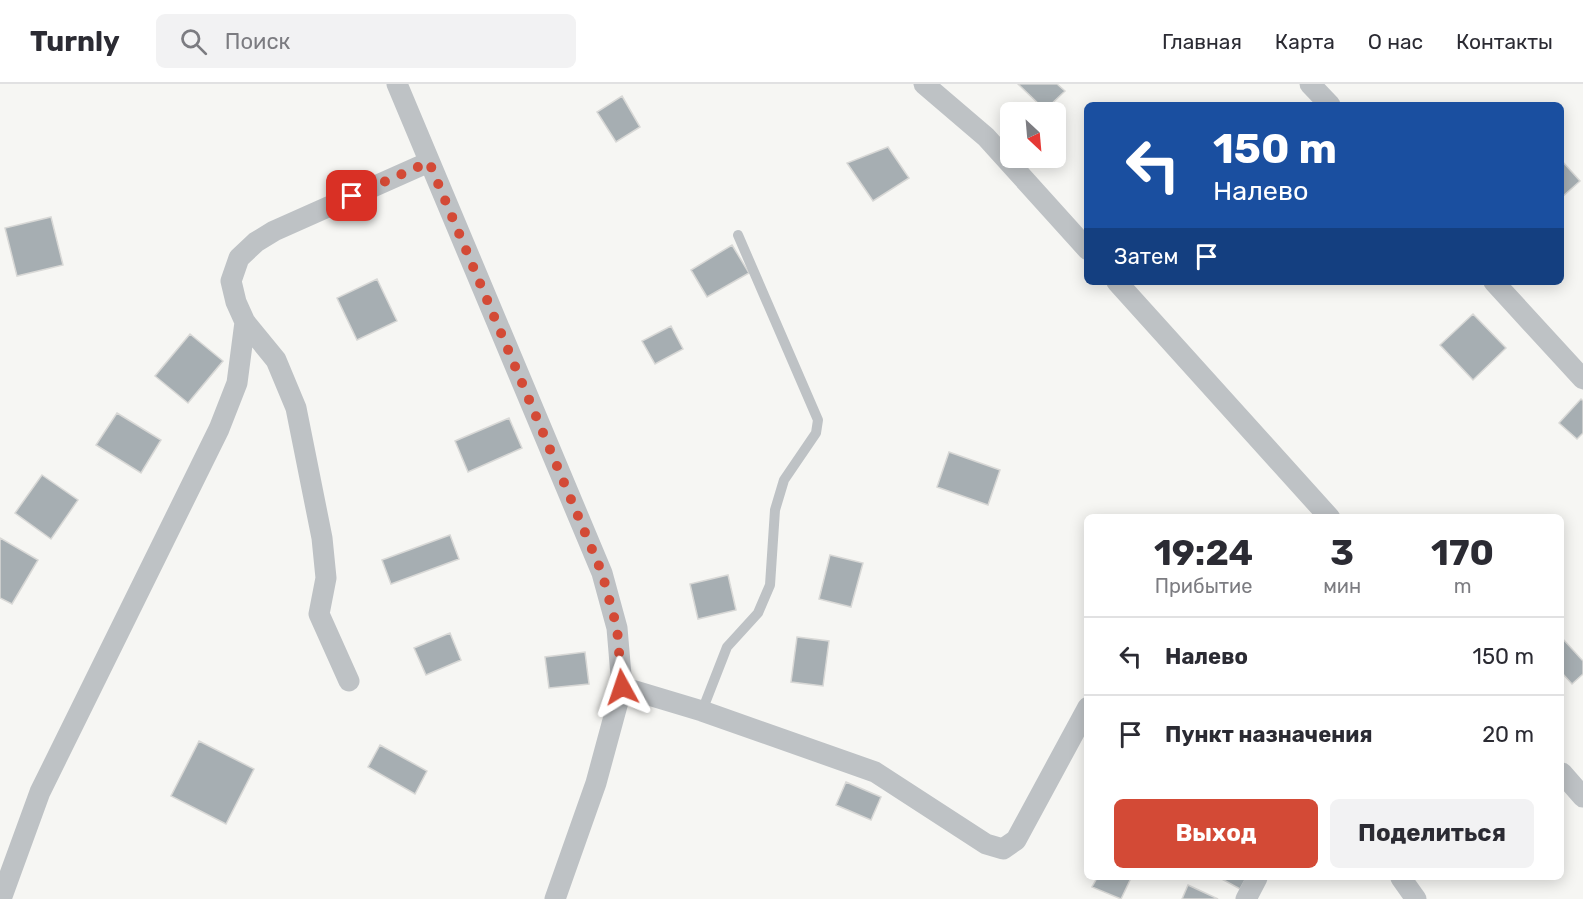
<!DOCTYPE html>
<html lang="ru">
<meta charset="utf-8">
<style>
body{margin:0;font-family:Rubik,sans-serif;background:#f2f2f3;color:#2b2b33;height:100vh;display:flex;flex-direction:column;font-size:22px;white-space:nowrap}
*{box-sizing:border-box;margin:0}
p{font-size:20px;color:#7c7c81}
.icon{flex:none;width:33px;height:33px;fill:none;stroke:currentColor;stroke-width:2;stroke-linecap:round;stroke-linejoin:round}
.map{position:relative;flex:1;overflow:hidden}
.details{position:absolute;left:1084px;top:430px;width:480px;height:366px;display:flex;flex-direction:column;background:#fff;border-radius:9px;box-shadow:0 3px 15px #0003}
.details>*{flex:none}
.top-card{position:absolute;left:1084px;top:18px;width:480px;height:183px;border-radius:9px;box-shadow:0 3px 15px #0003;background:#1a4fa0;color:#fff;overflow:hidden}
.needle{width:39px;rotate:154deg}
.controls{position:absolute;left:1000px;top:18px;display:grid;gap:12px}
.controls a{display:grid;place-items:center;width:66px;height:66px;border-radius:9px;background:#fff;box-shadow:0 3px 15px #0003;font-size:30px}
.pin{position:absolute;display:grid;place-items:center;width:51px;height:51px;color:#fff;margin:-26px;border-radius:12px;box-shadow:0 3px 9px #0006}
.me{position:absolute;width:66px;margin:-33px;rotate:355deg;stroke-linejoin:round;filter:drop-shadow(0 0 4px #0008)}
.turn{display:flex;align-items:center;gap:21px;height:126px;padding:0 30px;font-size:27px}
.turn .icon{width:78px;height:78px;stroke-width:2.5}
.turn b{display:block;font-size:42px;line-height:51px}
.then{display:flex;align-items:center;height:57px;padding:0 30px;background:#0003;gap:12px;font-size:22px}
.eta{display:flex;justify-content:space-evenly;align-items:center;height:102px;text-align:center}
.eta b{font-size:36px;font-weight:700;line-height:42px}
.action{display:flex;gap:12px;margin-top:auto;padding:12px 30px}
.action a{flex:1;height:69px;border-radius:9px;background:#d34a36;color:#fff;font-size:24px;font-weight:700;line-height:69px;text-align:center}
.action a+a{background:#f2f2f3;color:#2b2b33}
ul{padding:0;list-style:none}
li{display:flex;align-items:center;gap:18px;height:78px;padding:0 30px;border-top:2px solid #e1e1e2}
li div{flex:1}
li b{display:block;font-size:22px}
li em{font-style:normal}
header{display:flex;align-items:center;gap:36px;box-sizing:border-box;height:84px;padding:0 30px;background:#fff;border-bottom:2px solid #e1e1e2}
header strong{font-size:28px}
nav{display:flex;gap:33px;margin-inline-start:auto;font-size:21px}
.search{width:420px;height:54px;background:#f2f2f3;display:flex;align-items:center;gap:15px;box-sizing:border-box;padding:0 21px;border-radius:9px;color:#7c7c81;font-size:22px}
.map>svg:first-child{display:block}
</style>
<header>
<strong>Turnly</strong>
<div class="search"><svg class="icon" aria-label="search" viewBox="0 0 24 24"><circle cx="10" cy="10" r="6"/><path d="M15 15l6 6"/></svg>Поиск</div>
<nav><a>Главная</a><a>Карта</a><a>О нас</a><a>Контакты</a></nav>
</header>
<div class="map">
<svg width="1583" height="815" viewBox="0 0 1583 815">
<rect width="100%" height="100%" fill="#f6f6f3"/>
<!-- building -->
<path fill="#a6aeb2" stroke="#d8d8d6" stroke-width="1.5" d="M1018,0H1057L1065,7L1045,26Z
M622,12L640,43L616,58L597,28Z
M888,63L909,94L873,117L847,79Z
M1562,77L1580,97L1562,113Z
M51,133L63,181L17,192L5,144Z
M732,161L749,189L707,213L691,186Z
M377,195L397,237L357,256L337,214Z
M1473,230L1506,264L1473,296L1440,261Z
M671,242L683,265L655,280L642,257Z
M190,250L223,277L188,319L155,292Z
M1581,315L1583,317V349L1577,355L1559,339Z
M117,329L161,356L141,389L96,361Z
M509,334L522,364L468,388L455,357Z
M949,368L1000,386L988,421L937,403Z
M42,391L78,416L51,455L15,429Z
M450,451L459,475L391,500L382,476Z
M0,454L38,476L12,520L0,514Z
M830,471L863,479L851,523L819,515Z
M728,491L736,526L698,535L690,500Z
M450,549L461,576L426,591L414,564Z
M797,553L829,557L823,602L791,598Z
M1562,554L1583,577V590L1572,600L1562,589Z
M585,568L589,600L549,604L545,573Z
M199,657L254,685L226,740L171,712Z
M380,661L427,687L415,710L368,683Z
M846,698L881,713L871,736L836,721Z
M1097,794H1131L1121,815L1092,803Z
M1220,794H1246L1240,805Z
M1188,801L1218,815H1182Z"/>
<g fill="none" stroke-linecap="round" stroke-linejoin="round">
<!-- service -->
<path stroke="#bec2c5" stroke-width="10" d="M702,627L727,563L758,529L770,501L775,426L784,396L816,349L818,336L738,151"/>
<!-- minor -->
<path stroke="#bec2c5" stroke-width="21" d="M397,0L602,489L617,544L622,603L596,699L555,815
M924,0L986,53L1088,166
M1310,0L1330,21
M1117,198L1330,434
M1494,198L1583,295
M245,238L276,276L296,324L322,454L326,494L319,530L349,597
M622,603L702,627L875,688L986,760L1003,765L1016,756L1088,623
M1562,689L1583,713
M1401,794L1416,815
M1,815L40,708L219,345L237,299L245,238L236,218L231,197L239,174L256,158L274,147L429,78
M1246,815L1257,794"/>
</g>
<g fill="none" stroke-linecap="round" stroke-linejoin="round">
<!-- route -->
<path stroke="#d34a36" stroke-width="10" stroke-dasharray="0 18" d="M352,112L429,78L602,489L617,544L622,603"/>
</g>
</svg>
<div class="controls">
<a><svg class="needle" viewBox="-14 -14 28 28"><path d="M0-13l5 13h-10z" fill="#e53935"/><path d="M0 13l5-13h-10z" fill="#7c7c81"/></svg></a>
</div>
<div class="pin" style="left:352px;top:112px;background:#d93025"><svg class="icon" aria-label="arrive" viewBox="0 0 24 24"><path d="M6 21V4h12l-3 4 3 4H6"/></svg></div>
<svg class="me" style="left:622px;top:603px" viewBox="-20 -20 40 40"><path d="M0-17L14 15 0 8-14 15z" fill="#d34a36" stroke="#fff" stroke-width="4"/></svg>
<div class="top-card">
<div class="turn"><svg class="icon" aria-label="left" viewBox="0 0 24 24"><path d="M17 20v-9H6M10 6l-5 5 5 5"/></svg><div><b>150 m</b>Налево</div></div>
<div class="then">Затем<svg class="icon" aria-label="arrive" viewBox="0 0 24 24"><path d="M6 21V4h12l-3 4 3 4H6"/></svg></div>
</div>
<section class="details">
<div class="eta">
<div><b>19:24</b><p>Прибытие</p></div>
<div><b>3</b><p>мин</p></div>
<div><b>170</b><p>m</p></div>
</div>
<ul>
<li><svg class="icon" aria-label="left" viewBox="0 0 24 24"><path d="M17 20v-9H6M10 6l-5 5 5 5"/></svg><div><b>Налево</b></div><em>150 m</em></li>
<li><svg class="icon" aria-label="arrive" viewBox="0 0 24 24"><path d="M6 21V4h12l-3 4 3 4H6"/></svg><div><b>Пункт назначения</b></div><em>20 m</em></li>
</ul>
<div class="action"><a>Выход</a><a>Поделиться</a></div>
</section>
</div>
